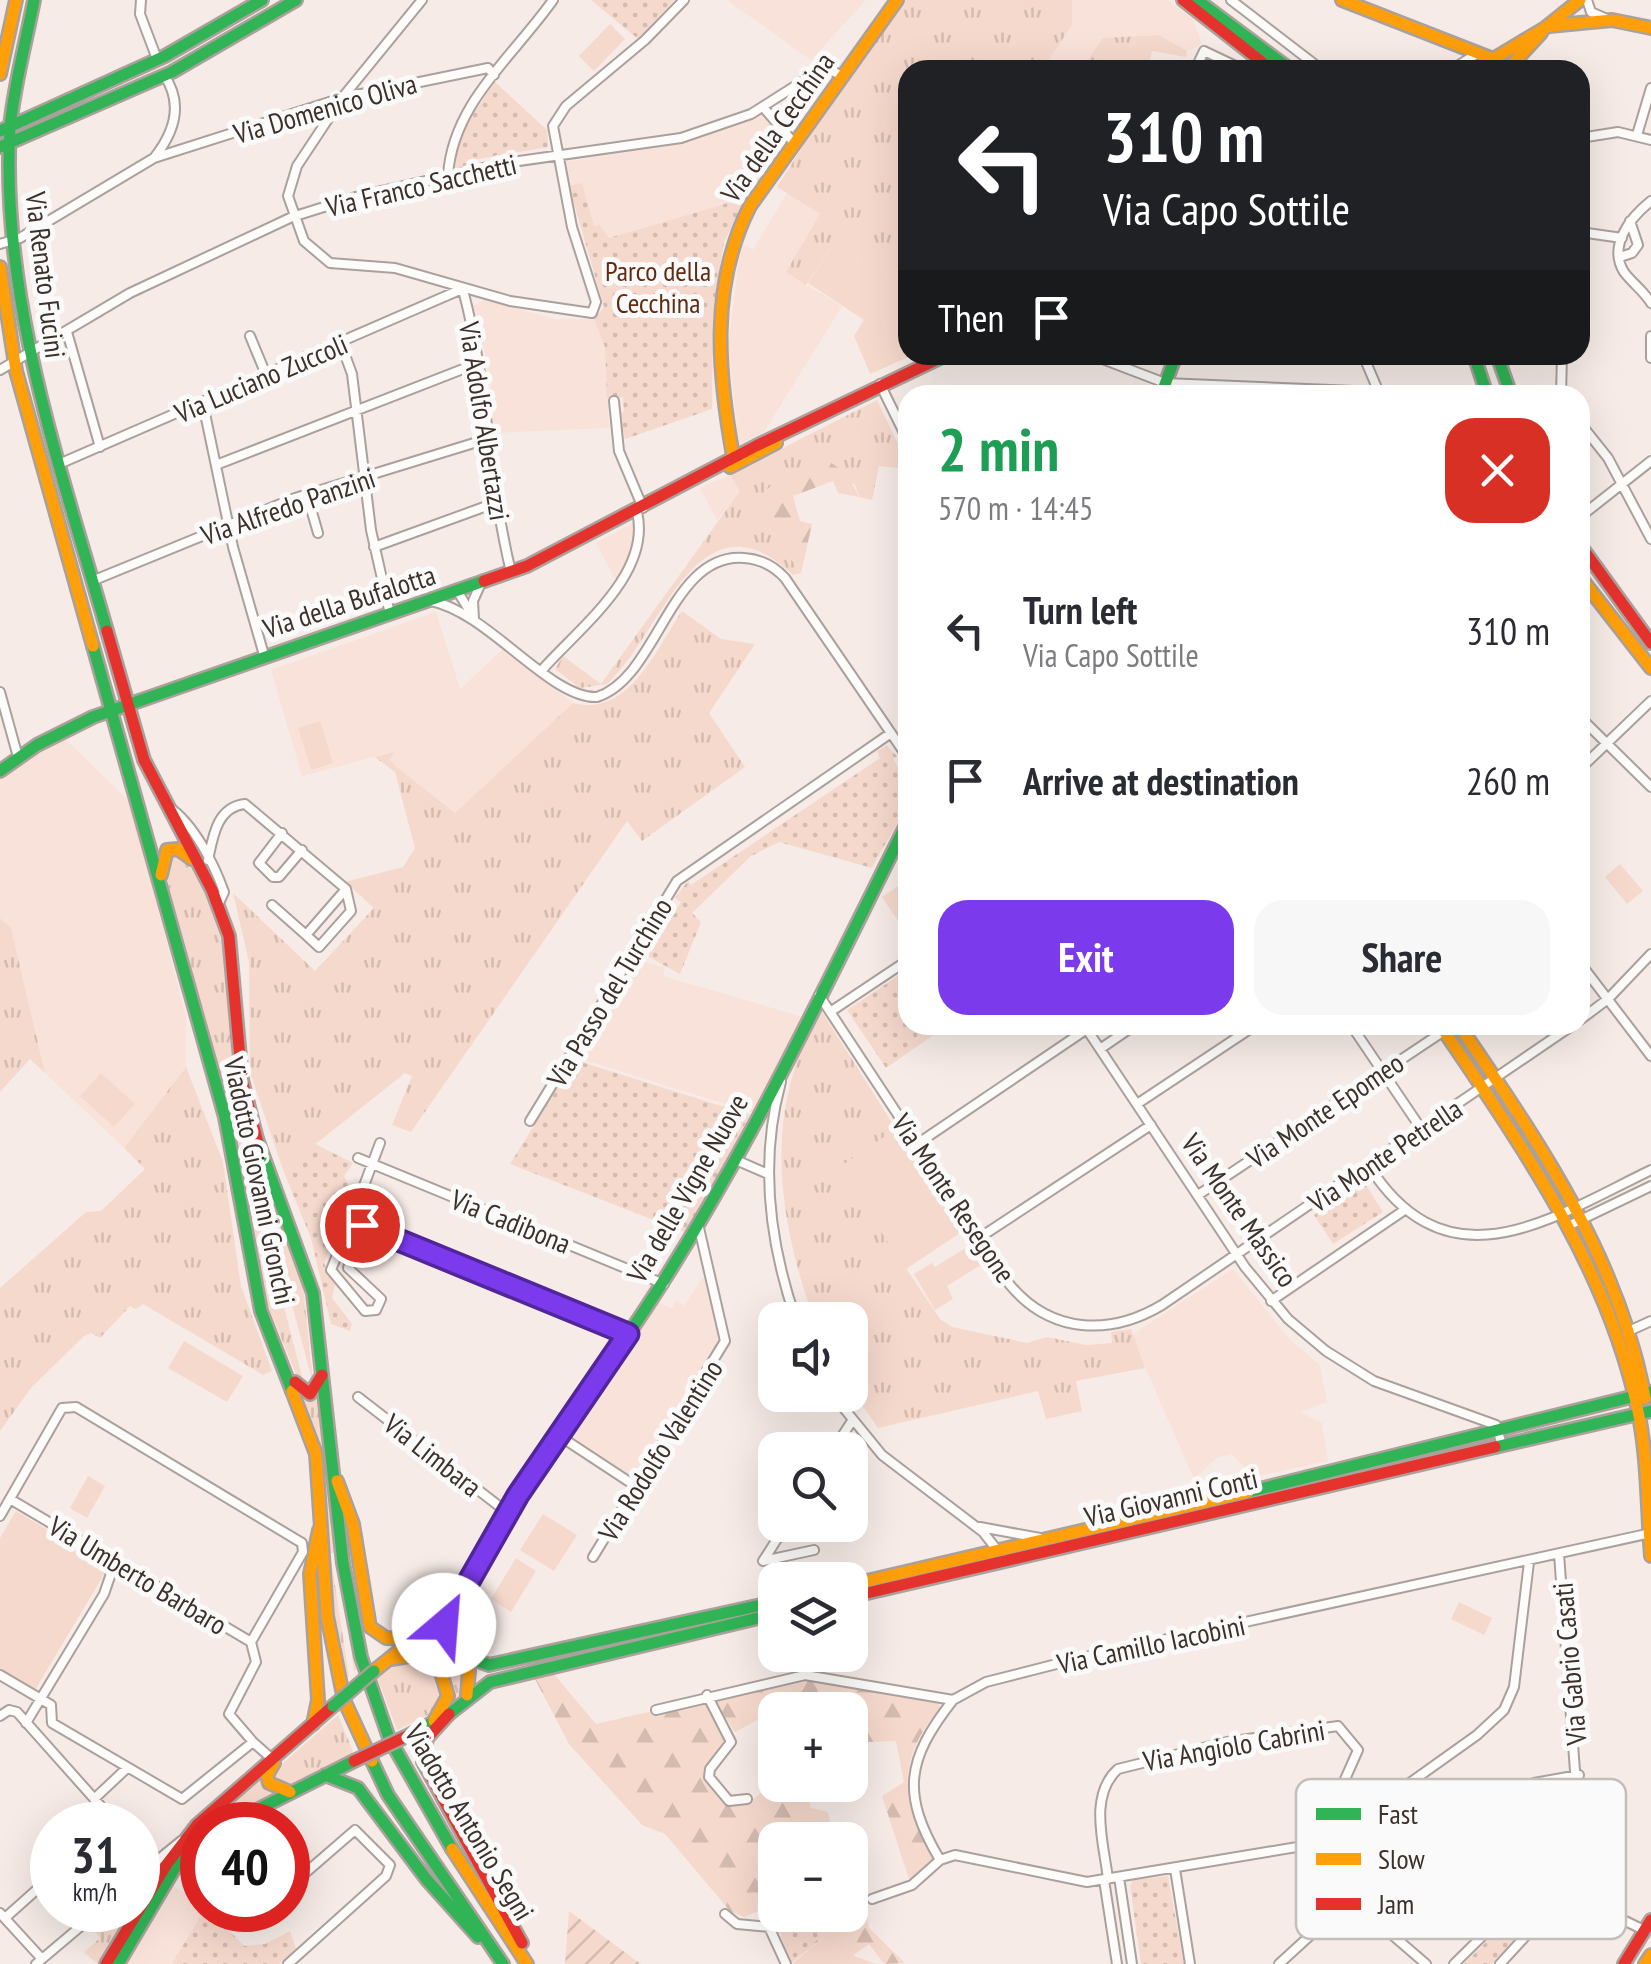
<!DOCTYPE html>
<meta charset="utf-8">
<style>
body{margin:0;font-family:"PT Sans Narrow",sans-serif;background:#f7f7f7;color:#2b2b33;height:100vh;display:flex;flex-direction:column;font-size:38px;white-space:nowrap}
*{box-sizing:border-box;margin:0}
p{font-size:32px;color:#7c7c81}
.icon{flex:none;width:55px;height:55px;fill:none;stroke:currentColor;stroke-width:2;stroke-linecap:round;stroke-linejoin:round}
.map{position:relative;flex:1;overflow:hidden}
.panel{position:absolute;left:898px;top:385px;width:692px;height:650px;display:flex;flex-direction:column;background:#fff;border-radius:30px;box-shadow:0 10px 40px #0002}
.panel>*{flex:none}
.banner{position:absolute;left:898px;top:60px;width:692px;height:305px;border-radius:30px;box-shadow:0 10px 40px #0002;background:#202124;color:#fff;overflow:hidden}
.buttons{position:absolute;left:758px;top:1302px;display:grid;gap:20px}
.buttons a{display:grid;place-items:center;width:110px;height:110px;border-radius:20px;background:#fff;box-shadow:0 10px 40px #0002;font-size:50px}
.speed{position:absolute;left:30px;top:1802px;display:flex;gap:20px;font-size:50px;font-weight:700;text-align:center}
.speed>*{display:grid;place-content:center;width:130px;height:130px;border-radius:50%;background:#fff;box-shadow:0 10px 40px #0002;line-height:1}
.speed small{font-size:25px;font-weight:400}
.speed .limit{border:15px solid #d22;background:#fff;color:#111}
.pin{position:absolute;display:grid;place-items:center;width:85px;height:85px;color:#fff;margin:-42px;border:5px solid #fff;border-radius:50%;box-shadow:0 2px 10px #0007}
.me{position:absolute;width:110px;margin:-55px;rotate:27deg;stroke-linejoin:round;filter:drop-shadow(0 0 8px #0008)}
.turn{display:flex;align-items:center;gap:35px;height:210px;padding:0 40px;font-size:45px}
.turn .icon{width:130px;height:130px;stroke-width:2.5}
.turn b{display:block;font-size:70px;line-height:85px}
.then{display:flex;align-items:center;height:95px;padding:0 40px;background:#0003;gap:20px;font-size:38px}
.round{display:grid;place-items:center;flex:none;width:105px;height:105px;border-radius:30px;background:#f7f7f7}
.head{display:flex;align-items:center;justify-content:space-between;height:170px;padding:0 40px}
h1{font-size:60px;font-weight:700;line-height:75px;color:#1e9e55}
.primary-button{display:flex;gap:20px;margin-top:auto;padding:20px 40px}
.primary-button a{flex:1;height:115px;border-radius:30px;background:#7c3aed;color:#fff;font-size:40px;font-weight:700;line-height:115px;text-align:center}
.primary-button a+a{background:#f7f7f7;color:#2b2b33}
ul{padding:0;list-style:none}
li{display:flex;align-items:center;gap:30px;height:150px;padding:0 40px}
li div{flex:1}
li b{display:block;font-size:38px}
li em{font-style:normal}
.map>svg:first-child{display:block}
</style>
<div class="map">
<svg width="1651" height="1964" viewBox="0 0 1651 1964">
<defs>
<pattern id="grass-tufts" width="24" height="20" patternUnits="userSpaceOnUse" patternTransform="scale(2.5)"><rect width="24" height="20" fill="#f6d9cd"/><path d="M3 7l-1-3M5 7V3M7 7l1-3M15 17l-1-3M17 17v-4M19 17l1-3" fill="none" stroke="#d4bbb0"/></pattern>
<pattern id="forest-firs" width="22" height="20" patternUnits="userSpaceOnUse" patternTransform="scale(2.5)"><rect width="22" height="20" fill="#f6d9cd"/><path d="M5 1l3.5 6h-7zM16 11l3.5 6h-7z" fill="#d4bbb0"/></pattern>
<pattern id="park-dots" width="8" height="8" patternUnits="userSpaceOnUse" patternTransform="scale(2.5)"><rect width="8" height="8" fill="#f6d9cd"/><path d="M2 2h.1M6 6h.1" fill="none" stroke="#d4bbb0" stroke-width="1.8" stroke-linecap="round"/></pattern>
<pattern id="garden-furrows" width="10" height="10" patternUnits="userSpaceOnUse" patternTransform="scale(2.5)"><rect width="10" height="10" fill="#f6d9cd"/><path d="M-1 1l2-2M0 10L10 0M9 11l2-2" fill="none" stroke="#d4bbb0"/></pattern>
</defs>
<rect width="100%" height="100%" fill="#f6ebe6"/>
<!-- built -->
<path fill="#f9e2d9" d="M727,0H866L811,60Z
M1072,0H1168L1193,19L1202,44L1187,51L1159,35L1103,38L1081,70H1042L1072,25Z
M764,112L789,143L748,197L608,238L594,226L582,184L569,186L564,162L675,145Z
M787,193L820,214L806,285L842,306L764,432L739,444L728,346L741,244L753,250Z
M484,300L555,319H594L605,347L609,428L493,433L490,373L473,306Z
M730,475L741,491L717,520L700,488Z
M637,521L635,551L617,583L596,543Z
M436,612L460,689L503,649L573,703L455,813L398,768L390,760L393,752L302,776L271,670Z
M61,735L130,802L186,1017V1067L124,1148L45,1073L11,928L0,918V775Z
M635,960L665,967L663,976L803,1017L754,1113L575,1057Z
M1233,1269L1289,1339L1320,1365L1327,1402L1300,1412L1322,1423L1328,1461L1254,1477L1232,1454L1218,1457L1194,1479L1131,1335Z
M703,1277L708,1281L721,1342L636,1479L567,1433L594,1394L611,1382L612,1371L658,1301L671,1309L677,1300L684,1306Z
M169,1884L202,1903L204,1910L172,1964H121Z"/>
<!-- grass -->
<path fill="url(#grass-tufts)" d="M906,0H1072V25L1042,70H908L907,261L894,279L835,242L806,285L786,272L820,214L777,187L849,74Z
M1159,35L1187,51L1186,57L1152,51L1147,70H1081L1103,38Z
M877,400L907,463L897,468L879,466L872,500L859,497L855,485L815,465L771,486L749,507L765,522L801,573L793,575C698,485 662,635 607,684L580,688L555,669L563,656L601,684L740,491L730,475Z
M682,611L721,639L755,644L709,713L745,767L642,841L627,821L411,1132L392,1125L412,1076L405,1073L283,1170L250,1072L249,962L233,893L315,971L374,908L345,882L403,867L415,848L395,772L375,757L394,752L390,760L398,768L455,813L573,703C629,718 656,649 682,611Z
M171,851L185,859L205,892L230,966L234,1049L302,1275L313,1383L253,1159L246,1161L304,1384H300L259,1284L185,944L164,870Z
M0,918L11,928L45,1073L30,1059L0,1092Z
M822,1012L896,1129L839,1168L940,1319L952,1327L1027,1343L1047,1337L1086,1345L1112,1343L1111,1332L1131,1329L1145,1368L1076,1381L1082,1411L1046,1419L1038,1391L878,1428L850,1388V1320H814C785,1237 768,1152 795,1067C800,1049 808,1023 822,1012Z
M186,1067L223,1162L241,1286L272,1371L263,1375L143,1304L136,1309L130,1306L100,1338L91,1333L84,1336L31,1388L0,1431V1288L86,1212L101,1211L145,1169L124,1148Z
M320,1396L326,1471L360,1667L354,1671L338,1553H330L349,1676L343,1680L336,1647L324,1478L302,1401Z
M425,1647C451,1654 464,1663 464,1690L449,1707C459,1673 436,1653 404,1651Z
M406,1657L435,1668L444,1690L432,1713L397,1730L377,1677Z
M338,1715L354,1754L287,1787L274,1784L276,1769Z
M262,1771L265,1788L277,1796L217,1825H203Z
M112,1910H131L97,1964L84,1952L100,1938L91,1928Z"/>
<!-- forest -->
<path fill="url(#forest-firs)" d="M826,459L847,474L859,497L838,493L833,481L793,496L800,521L812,524L801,573L765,522L748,507L771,486Z
M552,1672L596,1724L705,1699L727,1742L706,1769L722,1798L732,1806L749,1803L775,1781L805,1785L811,1808L828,1812L834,1840H775V1915H850V1871L862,1890L869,1928L905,1963L884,1964L869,1944L852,1956L833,1930L790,1964L771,1906L744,1917L730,1911L665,1834L642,1825L569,1744L533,1675Z
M816,1677L938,1702L940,1708C896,1760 900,1802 934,1858L910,1882L882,1796L904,1782L896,1741L868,1742L862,1728L869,1724L861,1700L818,1701L775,1710V1727L765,1716L735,1732L712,1697Z"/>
<!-- park -->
<path fill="url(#park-dots)" d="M591,0H674L638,39Z
M495,82L547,130L548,147L473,160V165L454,168L462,131Z
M582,183L594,226L599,225L609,238L748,197L724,242L713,314L712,409L625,439L619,413L624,412L623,397L607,398L605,347L594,319L604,307L569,186Z
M887,746L897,756L893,759C923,803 893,825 872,868L779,842L751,856L692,913L701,922L680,974L647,956L681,902L675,898L688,881L691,885L880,758L877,751Z
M907,970L908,1025H948L886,1068L847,1010Z
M575,1060L750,1115L687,1233L510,1164Z
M315,1144L353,1163L344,1176L352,1190L324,1263L335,1285L332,1298L352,1324L350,1331L331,1324L311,1238L283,1170Z
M1364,1182L1383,1212L1333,1244L1314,1215Z
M1168,1876L1184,1964H1141L1130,1886L1133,1880Z
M1545,1889L1553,1891C1552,1918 1511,1947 1492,1964H1464L1534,1894Z
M204,1910H210L244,1946L265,1944L290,1931L296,1949L279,1964H172Z
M778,1915H849L792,1960Z"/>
<!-- garden -->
<path fill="url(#garden-furrows)" d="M569,1911L641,1964H565Z"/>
<!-- pitch -->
<path fill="#f6d9cd" d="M610,24L625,39L594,71L579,56Z
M835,242L894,279L907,261L908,355H913L870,374L854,336L864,320L808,283Z
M320,721L333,763L311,770L298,728Z
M1620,864L1643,891L1627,904L1605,877Z
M907,880V934L882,897Z
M101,1073L135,1104L114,1127L80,1096Z
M896,1129L963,1231L906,1269L838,1168Z
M975,1242L987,1261L947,1286L953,1299L935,1310L914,1274L932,1263L935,1267Z
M184,1341L243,1376L227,1402L168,1368Z
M88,1476L105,1486L87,1518L70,1508Z
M16,1511L109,1566L35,1690L0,1669V1538Z
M543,1514L577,1535L554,1571L520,1550Z
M516,1558L536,1571L511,1612L491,1599Z
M1459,1602L1492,1618L1484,1635L1451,1619Z
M833,1930L852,1955L876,1964H792Z"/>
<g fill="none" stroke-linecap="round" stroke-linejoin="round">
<defs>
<path id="street" d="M141,0L140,14L157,59
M422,0L342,98L297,166L288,196L304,241L330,263L395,268L510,301L592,313L596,302L572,227L553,126L566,106L645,40L684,0
M1231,0L1322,70
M1587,0L1591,12L1607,19
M1195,70L1204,51L1244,70
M1451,70L1478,53
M763,107L795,144
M1637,135L1651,88
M1580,138L1618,132L1651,140
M154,158C174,133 184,104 164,75
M448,175C453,103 512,58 553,0
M1651,201C1632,216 1607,245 1624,272C1632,283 1644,291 1651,303
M1580,232L1622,238
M0,244L20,238L154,158L342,98L488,68L494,75
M1620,257L1632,253L1638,245L1630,221
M463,290C488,383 488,478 511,572
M67,332L100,447
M250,336L267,377
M1651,336V358
M341,344L352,374L371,530L390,614
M1363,355L1380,395
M1097,357L1165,383L1379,392
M0,370L130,293L292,217L359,196L505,163L681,138L751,114L825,67L842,76
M880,384L908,441
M1561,395L1562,355
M614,401L619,451L643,508
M203,404L233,547L264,655
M1580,423L1608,458L1651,539
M59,464L462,289
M216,465L481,362
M307,495L318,533
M1580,517L1651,461
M374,547L495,503
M92,581L295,498L487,439
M458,592L472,615
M431,601C488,612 550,699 597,697C658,678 670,552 744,558C760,559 774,566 785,578L908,758
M474,619L473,601L481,583
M542,670C579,628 652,574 637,512
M0,692L18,757
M1580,717L1651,787
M1580,769L1651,701
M169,807C194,824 214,864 224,892L219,903
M282,833L259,863L273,877H279L302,850
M208,860C213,836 217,807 245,804L346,889L351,911L319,947L306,935L346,889
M272,905L306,935
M1580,963L1651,1056
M819,995L1010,1285C1051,1334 1110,1336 1162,1305L1573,1025
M830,1012L908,960
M1580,1020L1608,999L1651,954
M1084,1025L1245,1267L1288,1319L1326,1351L1374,1381L1496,1425L1502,1445
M1351,1025L1422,1130
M1100,1049L1135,1025
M781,1082C759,1162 769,1242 796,1320
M1137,1104L1256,1025
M530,1121L677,881L891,733
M917,1144L1087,1029
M358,1158L664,1284
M736,1160L768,1174
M1369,1166C1449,1291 1553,1217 1651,1170
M1198,1195L1453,1025
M351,1220L380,1143
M362,1225L348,1268L381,1299L376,1310L365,1311L331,1270L351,1220L628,1335
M1568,1226L1651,1186
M979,1238L1151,1125
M1271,1301L1406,1209
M1629,1331L1651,1321
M833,1395L882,1455L983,1532L998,1551
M358,1397L508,1513
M558,1435L637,1487
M833,1450L852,1421
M0,1516L62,1408L76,1407L302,1543L303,1552L251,1642
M786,1525L763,1561L814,1550
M980,1527L1040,1538
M593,1557L725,1341L699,1228
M0,1675L51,1705L52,1723L182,1799L253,1742L229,1714L256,1662L251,1642L10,1499
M707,1695L731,1742L710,1769L709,1777L729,1801L747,1799
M656,1710L805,1675L953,1700L986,1682L1076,1659L1651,1533
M0,1716L9,1710L17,1712L114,1821
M26,1723L104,1594L115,1562
M253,1742L271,1758
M1392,1796L1442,1872L1469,1881
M94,1799L127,1768
M1530,1810L1526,1795L1534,1783L1579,1775
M114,1821L121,1818L128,1825
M940,1860C901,1794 906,1760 953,1700
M1175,1869L1190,1964
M138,1876L181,1841
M1119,1877L1132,1964
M1108,1879C1104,1844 1088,1796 1118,1769L1227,1742L1338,1726L1358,1750L1330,1813L1346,1895L1426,1964
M1104,1880L1117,1964
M288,1888L355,1830L390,1865L386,1876L288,1964
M872,1899L912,1885L940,1860L955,1855L1087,1882L1327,1842L1477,1735L1504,1710L1514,1687L1529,1562
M0,1913L42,1959
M725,1914L737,1924L769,1927L786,1964
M5,1918L52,1876
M251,1920L263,1910
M36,1964L100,1910
M1279,1964L1349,1900
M1454,1964L1525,1894L1541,1887L1563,1891L1646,1931
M1500,1964L1555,1904L1580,1839L1559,1554"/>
<path id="fast" d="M34,0C26,42 14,85 10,127C0,299 61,469 107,631
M1197,0L1291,70
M0,131L165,56L262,0
M0,147L172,72L296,0
M1474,355L1487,395
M1497,355L1511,395
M1161,395L1176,355
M93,646L225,1117L261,1311L292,1391
M0,771L37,745L93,717L484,581
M257,1139L313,1293L343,1563L361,1657L389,1738L452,1849
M623,1342C736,1179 819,998 908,821
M1495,1447L1651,1411
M1248,1492L1651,1392
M421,1639L489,1665L775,1602
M405,1737L449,1714L490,1682L775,1614
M372,1761L388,1795L503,1964
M325,1775L358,1788L427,1880L478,1937
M227,1825L354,1761
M118,1964L176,1866L202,1838"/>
<path id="slow" d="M1342,0L1493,59
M1549,26L1612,20L1651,28
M1475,70L1545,28L1580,0
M1507,70L1541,33
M0,74L16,0
M0,267L16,371L93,646
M734,461C718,375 709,286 750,206L897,0
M730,467L776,443
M1580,577L1651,668
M161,875L167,850L178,849L192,859
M1440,1025C1521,1145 1608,1267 1638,1411C1648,1458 1647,1508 1651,1556
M1459,1025C1539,1143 1618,1256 1645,1398
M292,1391L316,1454L327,1616L344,1700L372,1761
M337,1481L353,1524L370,1627L386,1638L421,1639
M850,1585L1248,1492
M445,1617L446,1639L469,1671L467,1695
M391,1659L416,1655L440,1669L448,1696L434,1721
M374,1671L446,1613L539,1463L623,1342
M313,1724L318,1700L310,1574L319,1530
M274,1763L267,1775L269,1783L290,1792
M452,1849L527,1964
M1645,1964L1651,1955"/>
<path id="jam" d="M1183,0L1272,70
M1580,545L1651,643
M484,581L527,566L756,446L946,355
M107,631L144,760L212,890L229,936L242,1080L257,1139
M295,1382L310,1394L322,1375
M850,1597L1495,1447
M449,1714L427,1738L423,1762L522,1943
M106,1964L167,1864L197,1825L333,1706
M1624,1964L1651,1920"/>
</defs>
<!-- street casing -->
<use href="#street" stroke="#aba19c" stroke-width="12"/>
<!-- fast casing -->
<use href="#fast" stroke="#aba19c" stroke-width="16"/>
<!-- slow casing -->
<use href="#slow" stroke="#aba19c" stroke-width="16"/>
<!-- jam casing -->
<use href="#jam" stroke="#aba19c" stroke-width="16"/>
<!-- street -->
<use href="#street" stroke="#fefcfb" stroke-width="8"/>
<!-- fast -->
<use href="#fast" stroke="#30b455" stroke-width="11"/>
<!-- slow -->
<use href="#slow" stroke="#ff9f0a" stroke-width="11"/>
<!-- jam -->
<use href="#jam" stroke="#e5322d" stroke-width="11"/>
<defs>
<path id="fast-bridge" d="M333,1706L374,1671"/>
<path id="jam-bridge" d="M354,1761L405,1737"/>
</defs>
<!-- fast-bridge casing -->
<use href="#fast-bridge" stroke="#aba19c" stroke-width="16" stroke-linecap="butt"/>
<!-- jam-bridge casing -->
<use href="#jam-bridge" stroke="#aba19c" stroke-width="16" stroke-linecap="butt"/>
<!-- fast-bridge -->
<use href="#fast-bridge" stroke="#30b455" stroke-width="11"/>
<!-- jam-bridge -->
<use href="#jam-bridge" stroke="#e5322d" stroke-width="11"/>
</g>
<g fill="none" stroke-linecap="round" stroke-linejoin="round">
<defs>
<path id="route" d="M362,1225L628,1334L518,1495L444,1625"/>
</defs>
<!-- route casing -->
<use href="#route" stroke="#51269a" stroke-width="25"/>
<!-- route -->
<use href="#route" stroke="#7c3aed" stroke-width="18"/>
</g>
<g text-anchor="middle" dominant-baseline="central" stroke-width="10" stroke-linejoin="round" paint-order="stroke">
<!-- street labels -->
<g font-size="28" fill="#3d312b" stroke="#fafafa">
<text transform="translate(325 108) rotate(-16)">Via Domenico Oliva</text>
<text transform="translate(777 127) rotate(-55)">Via della Cecchina</text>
<text transform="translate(421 185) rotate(-13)">Via Franco Sacchetti</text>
<text transform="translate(46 275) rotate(83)">Via Renato Fucini</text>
<text transform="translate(261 378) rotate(-23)">Via Luciano Zuccoli</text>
<text transform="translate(485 421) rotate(81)">Via Adolfo Albertazzi</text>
<text transform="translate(288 506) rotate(-19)">Via Alfredo Panzini</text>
<text transform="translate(349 601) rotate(-18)">Via della Bufalotta</text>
<text transform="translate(609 992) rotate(-59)">Via Passo del Turchino</text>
<text transform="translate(1325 1110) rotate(-34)">Via Monte Epomeo</text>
<text transform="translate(1385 1155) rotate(-34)">Via Monte Petrella</text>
<text transform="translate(260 1181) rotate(78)">Viadotto Giovanni Gronchi</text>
<text transform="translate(687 1188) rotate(-60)">Via delle Vigne Nuove</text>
<text transform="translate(954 1198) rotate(56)">Via Monte Resegone</text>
<text transform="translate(1240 1210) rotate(55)">Via Monte Massico</text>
<text transform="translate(511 1221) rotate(22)">Via Cadibona</text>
<text transform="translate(660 1450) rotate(-58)">Via Rodolfo Valentino</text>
<text transform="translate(433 1455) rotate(38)">Via Limbara</text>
<text transform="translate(1171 1497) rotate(-13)">Via Giovanni Conti</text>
<text transform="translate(138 1575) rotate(31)">Via Umberto Barbaro</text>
<text transform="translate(1151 1644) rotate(-12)">Via Camillo Iacobini</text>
<text transform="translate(1569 1664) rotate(-95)">Via Gabrio Casati</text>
<text transform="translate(1234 1745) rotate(-10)">Via Angiolo Cabrini</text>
<text transform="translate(470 1822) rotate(59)">Viadotto Antonio Segni</text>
</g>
<!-- park labels -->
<g font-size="28" fill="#622b11" stroke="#fafafa">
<text x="658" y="270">Parco della<tspan x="658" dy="32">Cecchina</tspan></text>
</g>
</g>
<!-- legend -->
<rect x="1296" y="1779" width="330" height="160" rx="15" fill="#fafafa" stroke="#c1bebc" stroke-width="2.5"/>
<rect x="1316" y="1808" width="45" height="12" fill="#30b455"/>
<rect x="1316" y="1853" width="45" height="12" fill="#ff9f0a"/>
<rect x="1316" y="1898" width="45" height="12" fill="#e5322d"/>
<g font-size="28" fill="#3d312b">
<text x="1378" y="1824">Fast</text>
<text x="1378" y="1869">Slow</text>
<text x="1378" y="1914">Jam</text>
</g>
</svg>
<div class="buttons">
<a><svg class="icon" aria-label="sound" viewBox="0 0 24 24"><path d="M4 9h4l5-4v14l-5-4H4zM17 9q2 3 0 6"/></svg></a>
<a><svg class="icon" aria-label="search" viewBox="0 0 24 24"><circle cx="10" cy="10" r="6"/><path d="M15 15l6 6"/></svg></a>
<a><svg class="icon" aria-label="layers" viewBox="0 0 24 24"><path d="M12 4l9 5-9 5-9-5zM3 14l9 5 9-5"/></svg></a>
<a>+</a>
<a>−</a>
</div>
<div class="speed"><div>31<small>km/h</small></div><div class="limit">40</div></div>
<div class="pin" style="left:362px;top:1225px;background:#d93025"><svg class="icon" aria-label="arrive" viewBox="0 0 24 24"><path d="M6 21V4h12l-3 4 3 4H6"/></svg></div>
<svg class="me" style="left:444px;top:1625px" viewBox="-20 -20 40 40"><circle r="19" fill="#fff"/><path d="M0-13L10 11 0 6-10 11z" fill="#7c3aed"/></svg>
<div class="banner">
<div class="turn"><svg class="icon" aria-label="left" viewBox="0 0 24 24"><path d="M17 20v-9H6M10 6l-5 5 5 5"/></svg><div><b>310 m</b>Via Capo Sottile</div></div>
<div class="then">Then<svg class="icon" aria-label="arrive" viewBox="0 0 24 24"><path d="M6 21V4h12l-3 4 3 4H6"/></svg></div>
</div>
<section class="panel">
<div class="head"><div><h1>2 min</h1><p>570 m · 14:45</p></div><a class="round" style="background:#d93025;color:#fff"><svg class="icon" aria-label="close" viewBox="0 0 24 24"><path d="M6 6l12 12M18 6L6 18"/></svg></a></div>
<ul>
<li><svg class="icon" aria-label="left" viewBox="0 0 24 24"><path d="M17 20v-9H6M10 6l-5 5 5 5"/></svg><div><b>Turn left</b><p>Via Capo Sottile</p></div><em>310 m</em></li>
<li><svg class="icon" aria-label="arrive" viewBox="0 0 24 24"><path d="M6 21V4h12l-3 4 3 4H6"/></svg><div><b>Arrive at destination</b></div><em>260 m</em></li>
</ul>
<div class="primary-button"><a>Exit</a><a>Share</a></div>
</section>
</div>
